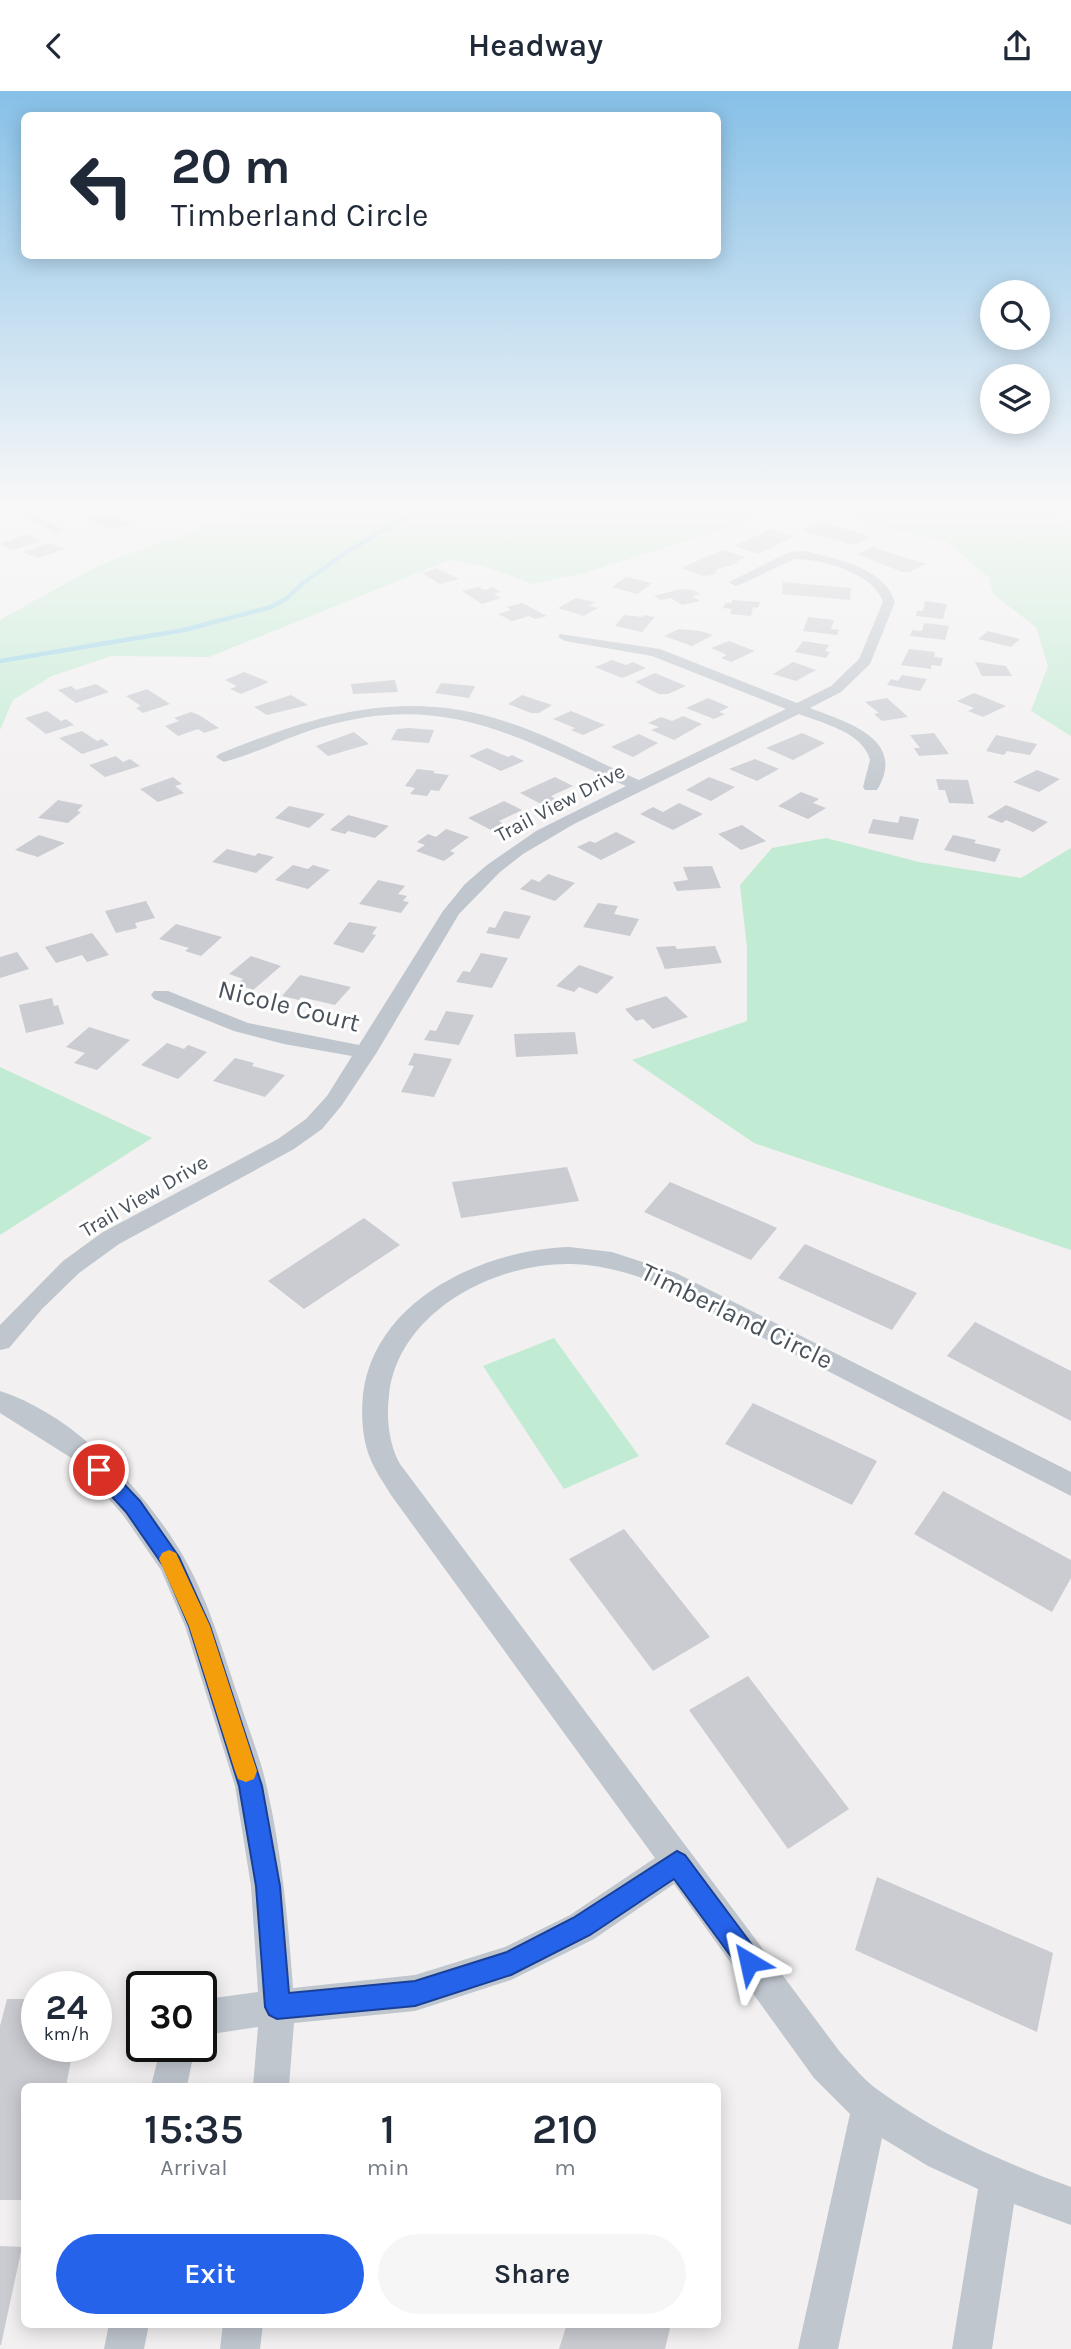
<!DOCTYPE html>
<style>
body{margin:0;font-family:Karla,sans-serif;background:#f6f6f7;color:#1f2937;height:100vh;display:flex;flex-direction:column;font-size:26px;white-space:nowrap}
*{box-sizing:border-box;margin:0}
p{font-size:23px;color:#747a83}
.icon{flex:none;width:38px;height:38px;fill:none;stroke:currentColor;stroke-width:2;stroke-linecap:round;stroke-linejoin:round}
.map{position:relative;flex:1;overflow:hidden}
.side{position:absolute;left:21px;top:1992px;width:700px;height:245px;display:flex;flex-direction:column;background:#fff;border-radius:10px;box-shadow:0 4px 18px #0003}
.side>*{flex:none}
.guide{position:absolute;left:21px;top:21px;width:700px;height:147px;border-radius:10px;box-shadow:0 4px 18px #0003;background:#fff;color:#1f2937;overflow:hidden}
.buttons{position:absolute;left:980px;top:189px;display:grid;gap:14px}
.buttons a{display:grid;place-items:center;width:70px;height:70px;border-radius:50%;background:#fff;box-shadow:0 4px 18px #0003;font-size:35px}
.speed{position:absolute;left:21px;top:1880px;display:flex;gap:14px;font-size:35px;font-weight:700;text-align:center}
.speed>*{display:grid;place-content:center;width:91px;height:91px;border-radius:50%;background:#fff;box-shadow:0 4px 18px #0003;line-height:1}
.speed small{font-size:18px;font-weight:400}
.speed .limit{border:4px solid #111;border-radius:10px;background:#fff;color:#111}
.pin{position:absolute;display:grid;place-items:center;width:60px;height:60px;color:#fff;margin:-30px;border:4px solid #fff;border-radius:50%;box-shadow:0 2px 7px #0007}
.me{position:absolute;width:77px;margin:-38px;rotate:324deg;stroke-linejoin:round;filter:drop-shadow(0 0 5px #0008)}
.turn{display:flex;align-items:center;gap:24px;height:147px;padding:0 35px;font-size:32px}
.turn .icon{width:91px;height:91px;stroke-width:2.5}
.turn b{display:block;font-size:49px;line-height:60px}
.eta{display:flex;justify-content:space-evenly;align-items:center;height:119px;text-align:center}
.eta b{font-size:42px;font-weight:600;line-height:49px}
.button{display:flex;gap:14px;margin-top:auto;padding:14px 35px}
.button a{flex:1;height:80px;border-radius:42px;background:#2563eb;color:#fff;font-size:28px;font-weight:600;line-height:80px;text-align:center}
.button a+a{background:#f6f6f7;color:#1f2937}
header{display:flex;justify-content:space-between;align-items:center;height:91px;padding:0 35px;background:#fff;font-size:32px;font-weight:600}
.map>svg:first-child{display:block}
</style>
<header><svg class="icon" aria-label="back" viewBox="0 0 24 24"><path d="M15 5l-7 7 7 7"/></svg>Headway<svg class="icon" aria-label="share" viewBox="0 0 24 24"><path d="M12 15V3M7 8l5-5 5 5M5 13v7h14v-7"/></svg></header>
<div class="map">
<svg width="1071" height="2258" viewBox="0 0 1071 2258">
<rect width="100%" height="100%" fill="#f2f0f0"/>
<!-- green -->
<path fill="#c2ebd3" d="M269,411H1058L1063,430L1071,440V645L1031,620L1048,575L1036,536L993,503L989,487L948,451L819,420L749,430L585,482L533,493L483,475L450,469L209,566L111,565L52,585L13,609L0,639V529L97,475Z
M826,747L919,771L1021,787L1071,757V1159L754,1052L632,969L747,930V857L740,794L772,757Z
M0,976L152,1047L0,1144Z
M554,1247L639,1365L564,1398L483,1275Z"/>
<g fill="none" stroke-linecap="round" stroke-linejoin="round">
<!-- stream -->
<path stroke="#93d2e5" stroke-width="4.5" d="M0,570L184,539L271,516L286,508L303,492L347,461L414,421L440,411"/>
</g>
<!-- building -->
<path fill="#caccd2" d="M53,411H93L100,415L60,421L46,413Z
M164,411H172L189,416L167,424L154,419L160,417L153,415Z
M111,422L132,433L110,439L89,428Z
M818,431L847,438L871,446L854,454L801,439Z
M771,438L795,445L758,463L734,455Z
M26,443L41,450L12,459L0,453Z
M49,452L65,458L38,467L22,461Z
M873,456L899,465L926,473L909,481H902L857,463Z
M723,459L746,466L735,471L739,472L718,478L715,481L717,482L711,484L704,485L681,477Z
M437,477L459,488L440,493L422,482Z
M626,486L652,492L637,503L612,496Z
M783,491L851,497L850,509L782,503Z
M478,496L485,499L492,496L501,501L494,503L501,507L482,513L462,500Z
M681,498L693,499L701,503L692,505L700,510L682,514L671,507L661,509L654,505Z
M576,507L595,511L589,515L598,517L584,525L558,517Z
M733,509L760,511L758,517L753,516L751,525L730,523L732,518L723,517L725,512H731Z
M925,510L947,513L943,528L916,525L917,520H923Z
M522,512L547,525L535,528L529,525L512,530L498,523L511,519L507,516Z
M624,524L642,526L644,524L655,526L642,541L615,535Z
M808,526L834,529L831,538L839,539L837,544L803,540Z
M924,532L949,535L945,549L910,545L912,539L922,540Z
M679,538L700,540L713,544L692,555L664,545Z
M988,540L1020,548L1011,556L978,548Z
M729,550L755,560L731,571L721,567L727,564L711,557Z
M803,550L829,554L825,560L830,561L826,567L795,561Z
M909,558L935,561L934,566L943,567L941,575L931,574V578L901,574Z
M612,569L626,574L633,571L646,577L622,587L595,576Z
M793,571L816,579L796,590L773,583Z
M975,571L1006,575L1012,585H982Z
M244,581L269,591L241,603L230,598L237,595L225,589Z
M655,582L686,595L668,603H659L635,591Z
M902,584L927,588L920,600L887,594L891,588L898,590Z
M395,589L398,601L353,603L351,593Z
M441,592L475,595L469,607L435,602Z
M96,593L109,601L76,612L58,599L71,595L76,599Z
M147,598L170,613L143,622L136,617L141,615L126,605Z
M974,602L1006,615L983,626L968,620L974,617L957,610Z
M291,604L308,614L267,624L254,616Z
M522,604L552,614L539,622H531L508,613Z
M708,607L729,616L719,621L725,623L714,628L686,617Z
M887,607L908,626L882,630L874,623L879,622L865,611Z
M47,620L61,630L66,628L74,634L46,643L25,627Z
M571,620L605,634L583,644L571,639L575,637L553,628Z
M191,621L199,624L219,637L204,642L198,638L178,645L165,635L179,630L174,627Z
M683,625L702,633L674,649L651,639L659,636L648,632L661,626L672,630Z
M408,637L434,639L429,652L391,649L397,638Z
M82,640L97,650L102,648L109,654L82,663L59,647Z
M354,641L369,653L328,665L316,655Z
M802,642L825,652L793,669L766,657Z
M934,642L949,663L919,665L914,657H920L910,644Z
M639,643L658,652L633,666L611,656Z
M996,644L1037,653L1030,664L1007,660L1004,664L986,660Z
M487,657L508,666L512,664L524,670L501,680L469,665Z
M116,665L123,671L130,668L140,675L105,686L89,674Z
M755,668L779,678L757,690L729,678Z
M417,678L435,680L433,682L449,684L439,700L431,699L427,705L410,703L415,697L405,695Z
M1037,679L1060,688L1039,701L1013,691Z
M173,686L182,693L175,695L184,702L158,711L140,698Z
M555,686L573,695L551,705L555,708L543,714L520,702Z
M709,686L735,696L711,710L686,699Z
M936,688L968,689L974,713L949,712L945,699H939Z
M801,701L819,708L813,712L826,717L808,728L778,715Z
M58,709L83,714L77,720L81,721L68,732L38,727Z
M504,710L522,719L499,730L504,733L491,739L468,727Z
M679,712L703,723L673,739L640,723L653,716L663,721Z
M1006,714L1048,731L1033,741L1006,729L1002,732L987,726Z
M289,715L325,723L309,737L275,727Z
M348,724L389,735L375,747L348,740L345,743L330,739Z
M900,725L919,728L913,749L868,742L873,728L898,732Z
M742,734L766,750L741,759L718,743Z
M446,738L469,746L450,760L455,762L444,770L416,760L425,754L417,751L428,743L436,746Z
M616,741L636,751L601,769L577,756L590,750L595,752Z
M39,744L65,752L38,766L15,759Z
M953,744L976,749L974,752L1001,758L995,771L944,759Z
M227,758L255,765L258,762L274,766L256,782L212,771Z
M293,774L308,778L313,774L330,779L308,798L275,789Z
M712,775L721,797L677,800L673,791L688,789L683,776Z
M548,783L575,792L555,810L520,798L532,788L539,791Z
M378,789L405,795L398,803L407,805L403,810L409,811L401,822L359,813Z
M146,810L155,827L135,832L137,837L116,842L105,820Z
M598,812L618,815L614,823L639,828L630,845L583,836Z
M504,820L531,825L519,848L486,842L489,836L495,837Z
M349,831L377,836L372,843L376,844L363,862L333,853Z
M176,833L222,846L201,865L185,860L189,857L159,848Z
M92,842L109,864L87,871L82,864L56,872L45,856Z
M675,855L677,858L715,855L722,872L665,878L656,856Z
M17,861L29,878L0,887V866Z
M481,862L508,867L492,897L456,891L463,880L470,881Z
M251,865L281,875L253,899L237,893L243,888L229,883Z
M579,874L614,886L597,903L579,896L574,901L556,895Z
M300,884L351,896L335,914L301,906L299,909L282,905Z
M666,905L688,926L653,938L643,928L636,930L625,918Z
M52,907L54,915L58,914L64,933L26,942L19,914Z
M446,920L474,924L459,954L424,949L430,939L436,940Z
M89,936L130,949L97,979L74,972L85,962L66,956Z
M575,941L578,963L516,966L514,943Z
M167,952L184,958L188,954L207,961L178,988L141,974Z
M414,962L452,968L434,1006L401,1001L414,975L408,974Z
M235,967L254,972L252,975L285,984L265,1006L213,990Z
M567,1076L579,1110L461,1127L452,1091Z
M670,1091L750,1125L777,1137L751,1169L644,1121Z
M364,1127L400,1154L304,1218L268,1190Z
M805,1153L917,1202L892,1239L778,1187Z
M975,1231L1071,1280V1330L947,1265Z
M753,1312L877,1370L852,1414L725,1353Z
M943,1400L1071,1469V1487L1052,1521L914,1443Z
M624,1438L710,1546L653,1580L569,1468Z
M748,1585L849,1718L788,1758L689,1619Z
M877,1786L1053,1862L1037,1941L855,1859Z
M7,1908H37V1955H74L66,1995H24V2109H0V1935Z
M0,2155L22,2156L1,2254H0Z
M567,2233H671L665,2258H559Z"/>
<g fill="none" stroke-linecap="round" stroke-linejoin="round">
<!-- street -->
<path fill="#bfc6cd" fill-rule="evenodd" d="M0,411H13L64,439L54,441Z
M805,460C836,468 884,476 895,511L870,573L841,601L810,617C846,631 908,648 877,699H865L863,696L870,669C863,641 822,632 799,623L574,733L523,763L500,781L459,823L377,961L342,1014L322,1038L294,1058L119,1153L79,1182L42,1218L9,1257L0,1259V1234L63,1170L103,1141L278,1048L306,1028L327,1005L352,965L284,953L234,940L154,908L151,904L154,900H168L248,932L359,954L443,820L465,793L487,774L536,740L626,695C519,647 447,601 325,635C291,644 258,662 224,671L216,666L219,663C316,624 403,596 507,631C553,646 595,670 639,689L786,618L652,565L565,550L558,546L560,543L660,558L797,612L831,595L859,568L883,511C874,482 822,468 795,468L739,494L735,495L729,491L789,461Z
M569,1156L612,1161L676,1182L1071,1381V1405L660,1194C631,1182 603,1174 572,1173C494,1171 397,1222 389,1305C386,1326 389,1354 400,1373L840,1961C852,1974 864,1989 878,1999C938,2043 1002,2071 1071,2096V2134L1014,2113L992,2258H952L978,2098L928,2075L882,2047L838,2258H798L850,2023L814,1987L674,1793L594,1848L511,1889L415,1920L294,1932L289,1995H253L258,1936L218,1942L201,1950V1913L214,1907L258,1901L251,1795L235,1695L185,1535L161,1479L123,1424L73,1368L0,1322V1300C74,1324 143,1397 182,1463C209,1509 223,1562 240,1611C249,1640 261,1668 267,1697C282,1763 288,1830 293,1897L415,1884L505,1856L570,1824L655,1767L391,1404C384,1392 375,1380 370,1367C362,1347 361,1324 363,1303C375,1208 483,1159 569,1156Z
M161,1955H199L192,1971L187,1995H151Z
M109,2233H149L144,2258H104Z
M223,2233H263L260,2258H220Z"/>
</g>
<!-- sky -->
<linearGradient id="sky" x2="0" y2="1"><stop stop-color="#86c0e7"/><stop offset="0.57" stop-color="#f9f8f8"/><stop offset="1" stop-color="#f9f8f8" stop-opacity="0"/></linearGradient>
<rect width="1071" height="727" fill="url(#sky)"/>
<!-- route -->
<path fill="#2563eb" stroke="#184099" stroke-width="2" d="M99,1371L105,1373L140,1410L179,1466L210,1535L262,1695L280,1795L289,1902L415,1890L507,1861L573,1827L677,1760L685,1764L758,1862L761,1871L758,1879L749,1883L741,1879L674,1788L590,1844L511,1884L415,1915L277,1928L269,1924L265,1916L256,1795L239,1695L189,1535L164,1476L126,1421L92,1384L89,1379L92,1373Z"/>
<!-- slow -->
<path fill="#f59e0b" d="M169,1459L176,1462L210,1535L257,1680L254,1688L246,1691L238,1688L235,1680L189,1535L159,1468L162,1462Z"/>
<g text-anchor="middle" dominant-baseline="central" stroke-width="6" stroke-linejoin="round" paint-order="stroke">
<!-- far-street labels -->
<g font-size="21" fill="#49525b" stroke="#fff">
<text transform="translate(560 712) rotate(-28)">Trail View Drive</text>
<text transform="translate(144 1105) rotate(-30)">Trail View Drive</text>
</g>
<!-- street labels -->
<g font-size="26" fill="#49525b" stroke="#fff">
<text transform="translate(289 915) rotate(14)">Nicole Court</text>
<text transform="translate(737 1225) rotate(26)">Timberland Circle</text>
</g>
</g>
</svg>
<div class="buttons">
<a><svg class="icon" aria-label="search" viewBox="0 0 24 24"><circle cx="10" cy="10" r="6"/><path d="M15 15l6 6"/></svg></a>
<a><svg class="icon" aria-label="layers" viewBox="0 0 24 24"><path d="M12 4l9 5-9 5-9-5zM3 14l9 5 9-5"/></svg></a>
</div>
<div class="speed"><div>24<small>km/h</small></div><div class="limit">30</div></div>
<div class="pin" style="left:99px;top:1379px;background:#d93025"><svg class="icon" aria-label="arrive" viewBox="0 0 24 24"><path d="M6 21V4h12l-3 4 3 4H6"/></svg></div>
<svg class="me" style="left:749px;top:1871px" viewBox="-20 -20 40 40"><path d="M0-17L14 15 0 8-14 15z" fill="#2563eb" stroke="#fff" stroke-width="4"/></svg>
<div class="guide">
<div class="turn"><svg class="icon" aria-label="left" viewBox="0 0 24 24"><path d="M17 20v-9H6M10 6l-5 5 5 5"/></svg><div><b>20 m</b>Timberland Circle</div></div>
</div>
<section class="side">
<div class="eta">
<div><b>15:35</b><p>Arrival</p></div>
<div><b>1</b><p>min</p></div>
<div><b>210</b><p>m</p></div>
</div>
<div class="button"><a>Exit</a><a>Share</a></div>
</section>
</div>
